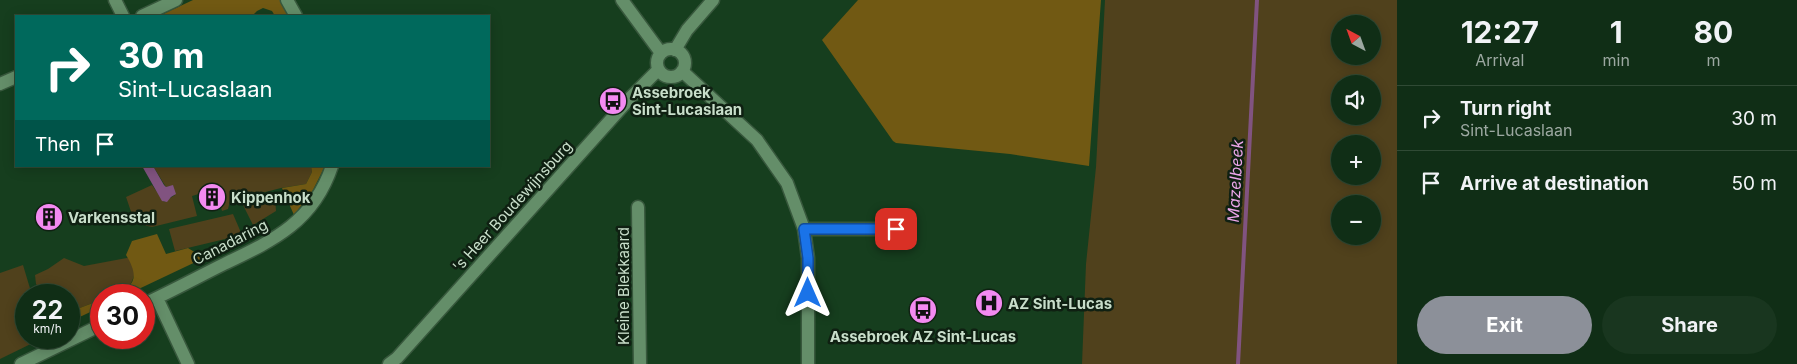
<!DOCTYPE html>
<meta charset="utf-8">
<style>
body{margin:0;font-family:Inter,sans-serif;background:#19361f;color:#f1f3f6;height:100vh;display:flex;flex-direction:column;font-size:19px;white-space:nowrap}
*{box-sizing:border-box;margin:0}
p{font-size:16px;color:#9ca8a1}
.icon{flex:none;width:28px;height:28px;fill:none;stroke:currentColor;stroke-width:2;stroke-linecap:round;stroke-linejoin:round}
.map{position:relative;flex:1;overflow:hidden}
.details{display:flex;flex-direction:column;background:#102e16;width:400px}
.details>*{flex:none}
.hud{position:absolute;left:15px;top:15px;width:475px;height:152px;border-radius:0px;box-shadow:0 2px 12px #0003,0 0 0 1px #304a35;background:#00695c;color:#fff;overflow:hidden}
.needle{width:32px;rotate:319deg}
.buttons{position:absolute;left:1331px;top:15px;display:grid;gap:10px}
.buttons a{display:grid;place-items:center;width:50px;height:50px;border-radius:50%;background:#102e16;box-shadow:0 2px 12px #0003,0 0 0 1px #304a35;font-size:25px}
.speed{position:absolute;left:15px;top:284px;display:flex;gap:10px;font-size:25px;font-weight:700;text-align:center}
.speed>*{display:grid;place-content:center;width:65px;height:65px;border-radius:50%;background:#102e16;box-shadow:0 2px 12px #0003,0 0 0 1px #304a35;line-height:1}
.speed small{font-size:12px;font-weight:400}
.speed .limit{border:8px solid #d22;background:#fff;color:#111}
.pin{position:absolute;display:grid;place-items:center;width:42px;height:42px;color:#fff;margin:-21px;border-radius:10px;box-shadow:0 2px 8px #0006}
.me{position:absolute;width:55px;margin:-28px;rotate:0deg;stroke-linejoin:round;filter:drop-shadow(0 0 4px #0008)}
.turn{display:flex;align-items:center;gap:18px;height:105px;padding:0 20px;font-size:22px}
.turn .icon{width:65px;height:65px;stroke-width:2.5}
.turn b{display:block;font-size:35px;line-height:42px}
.then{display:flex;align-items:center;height:48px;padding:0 20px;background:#0003;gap:10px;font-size:19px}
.eta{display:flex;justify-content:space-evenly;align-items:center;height:85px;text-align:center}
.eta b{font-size:30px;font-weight:700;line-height:35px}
.action{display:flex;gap:10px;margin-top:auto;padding:10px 20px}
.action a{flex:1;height:58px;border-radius:30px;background:#8c9099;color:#fff;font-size:20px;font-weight:700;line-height:58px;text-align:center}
.action a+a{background:#19361f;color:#f1f3f6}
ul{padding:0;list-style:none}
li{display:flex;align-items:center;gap:15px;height:65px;padding:0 20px;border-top:1px solid #304a35}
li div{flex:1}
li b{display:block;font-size:19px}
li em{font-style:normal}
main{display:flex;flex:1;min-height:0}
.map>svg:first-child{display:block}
</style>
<main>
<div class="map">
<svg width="1397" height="364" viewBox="0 0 1397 364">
<rect width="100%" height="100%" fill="#163e1e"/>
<!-- green -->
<path fill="#50411c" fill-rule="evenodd" d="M1105,0H1397V364H1082L1086,264L1096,167ZM1340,24H1372V56H1340ZM1340,84H1372V116H1340ZM1340,144H1372V176H1340ZM1340,204H1372V236H1340Z
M153,166H311L312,172L306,184L281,188L230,201L228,209L222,211L216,189L192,196L197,216L152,227C133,224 132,214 126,197L152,185L164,202L175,195L173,186L166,187Z
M275,197L276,211L253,225L243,205Z
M233,214L242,235L175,251L169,229Z
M132,257L137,264C131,289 128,295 101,295V300L69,312V295H44L36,284L35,275L48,269L64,258L84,266Z
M23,265L32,295H26V338H43L0,359V273Z"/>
<!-- forest -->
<path fill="#715913" d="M193,0H280L288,16H275L272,11L263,8L257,11L252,16H159Z
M858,0H1101L1089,166L1010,154L896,143L893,141L822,40Z
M311,166H325L313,190L294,215L282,188L306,184L312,172Z
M157,234L166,254L188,248L204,258L126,295H114C136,286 139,276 126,255L132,241Z
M101,300V307L69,322V312Z"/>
<!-- water -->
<path fill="#815380" d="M142,166H153L164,185L166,187L173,185L176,194L171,197L167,202L162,201Z"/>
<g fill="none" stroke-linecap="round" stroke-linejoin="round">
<!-- stream -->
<path stroke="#815380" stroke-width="4" d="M1238,364L1257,0"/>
<defs>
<path id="minor" d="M115,0L123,16
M287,0L296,16
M622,0L661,53
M142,16L176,0
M657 63a14 14 0 1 1 28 0a14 14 0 1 1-28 0Z
M675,50L687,30L713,0
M682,71L757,140L787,183L804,229L808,258V364
M0,84L16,77
M638,207L640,364
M804,229H896
M157,298L188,364
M144,304C170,292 196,278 222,265C272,241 313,223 332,166
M21,364L101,325
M389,364L397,358L631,97L658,70"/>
</defs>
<!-- minor casing -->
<use href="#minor" stroke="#38583d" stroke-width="15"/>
<!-- minor -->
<use href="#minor" stroke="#648e69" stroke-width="12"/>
</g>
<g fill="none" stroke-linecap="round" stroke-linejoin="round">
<defs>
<path id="route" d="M808,293V258L804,229H896"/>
</defs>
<!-- route casing -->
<use href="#route" stroke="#114b97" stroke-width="12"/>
<!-- route -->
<use href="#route" stroke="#1a73e8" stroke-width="9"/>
</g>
<!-- icons -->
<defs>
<symbol id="bus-disc" viewBox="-11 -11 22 22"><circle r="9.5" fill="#f38af1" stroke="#0f2012"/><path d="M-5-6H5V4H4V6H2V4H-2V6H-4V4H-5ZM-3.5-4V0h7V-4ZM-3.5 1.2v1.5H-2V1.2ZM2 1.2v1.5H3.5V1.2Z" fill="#111"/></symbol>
<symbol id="building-disc" viewBox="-11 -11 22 22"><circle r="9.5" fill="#f38af1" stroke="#0f2012"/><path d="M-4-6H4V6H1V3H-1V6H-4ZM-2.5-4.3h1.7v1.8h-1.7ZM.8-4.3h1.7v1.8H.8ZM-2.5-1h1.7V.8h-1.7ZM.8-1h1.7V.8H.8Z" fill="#111"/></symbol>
<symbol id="hospital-disc" viewBox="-11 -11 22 22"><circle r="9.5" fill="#f38af1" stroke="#0f2012"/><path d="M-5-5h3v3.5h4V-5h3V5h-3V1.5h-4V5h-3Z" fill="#111"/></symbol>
</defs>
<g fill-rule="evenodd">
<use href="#bus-disc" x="597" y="85" width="32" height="32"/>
<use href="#building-disc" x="196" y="181" width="32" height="32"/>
<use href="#building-disc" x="33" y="201" width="32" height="32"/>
<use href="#hospital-disc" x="973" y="287" width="32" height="32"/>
<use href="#bus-disc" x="907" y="294" width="32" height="32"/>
</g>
<g text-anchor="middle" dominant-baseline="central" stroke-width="5" stroke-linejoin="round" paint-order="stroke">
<!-- poi labels -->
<g font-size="15" font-weight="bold" fill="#c8deca" stroke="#0f2012" text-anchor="start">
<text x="632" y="92">Assebroek<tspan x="632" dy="17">Sint-Lucaslaan</tspan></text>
<text x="231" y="197">Kippenhok</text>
<text x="68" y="217">Varkensstal</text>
<text x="1008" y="303">AZ Sint-Lucas</text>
<text x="923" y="336" text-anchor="middle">Assebroek AZ Sint-Lucas</text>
</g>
<!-- street labels -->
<g font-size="15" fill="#c8deca" stroke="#0f2012">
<text transform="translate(512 206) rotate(-48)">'s Heer Boudewijnsburg</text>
<text transform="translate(230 242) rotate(-27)">Canadaring</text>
<text transform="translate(623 286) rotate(-90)">Kleine Blekkaard</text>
</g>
<!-- water labels -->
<g font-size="16" font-style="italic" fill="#eaa5e8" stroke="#0f2012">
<text transform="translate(1235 181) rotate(-87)">Mazelbeek</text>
</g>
</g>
</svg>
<div class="buttons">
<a><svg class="needle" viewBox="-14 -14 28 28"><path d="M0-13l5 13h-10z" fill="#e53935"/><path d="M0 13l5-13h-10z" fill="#9ca8a1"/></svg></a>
<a><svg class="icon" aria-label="sound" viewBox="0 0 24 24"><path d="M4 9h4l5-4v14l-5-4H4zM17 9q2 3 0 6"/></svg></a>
<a>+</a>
<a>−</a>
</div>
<div class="speed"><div>22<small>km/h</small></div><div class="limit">30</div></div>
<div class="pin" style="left:896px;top:229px;background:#d93025"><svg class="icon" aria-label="arrive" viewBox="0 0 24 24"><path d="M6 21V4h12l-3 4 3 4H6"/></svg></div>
<svg class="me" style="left:808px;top:293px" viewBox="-20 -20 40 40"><path d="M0-17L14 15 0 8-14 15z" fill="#1a73e8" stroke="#fff" stroke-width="4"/></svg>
<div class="hud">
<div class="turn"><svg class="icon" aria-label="right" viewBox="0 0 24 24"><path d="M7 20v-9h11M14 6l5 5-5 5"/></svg><div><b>30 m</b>Sint-Lucaslaan</div></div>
<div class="then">Then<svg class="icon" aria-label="arrive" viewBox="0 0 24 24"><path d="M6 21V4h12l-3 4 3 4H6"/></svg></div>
</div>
</div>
<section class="details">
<div class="eta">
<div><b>12:27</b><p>Arrival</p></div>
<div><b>1</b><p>min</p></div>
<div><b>80</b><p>m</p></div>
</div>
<ul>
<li><svg class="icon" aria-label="right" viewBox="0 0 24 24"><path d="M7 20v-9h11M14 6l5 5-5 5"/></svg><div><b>Turn right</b><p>Sint-Lucaslaan</p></div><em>30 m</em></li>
<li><svg class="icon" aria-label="arrive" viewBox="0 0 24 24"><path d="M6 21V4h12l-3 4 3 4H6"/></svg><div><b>Arrive at destination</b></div><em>50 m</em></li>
</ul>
<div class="action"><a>Exit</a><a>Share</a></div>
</section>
</main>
